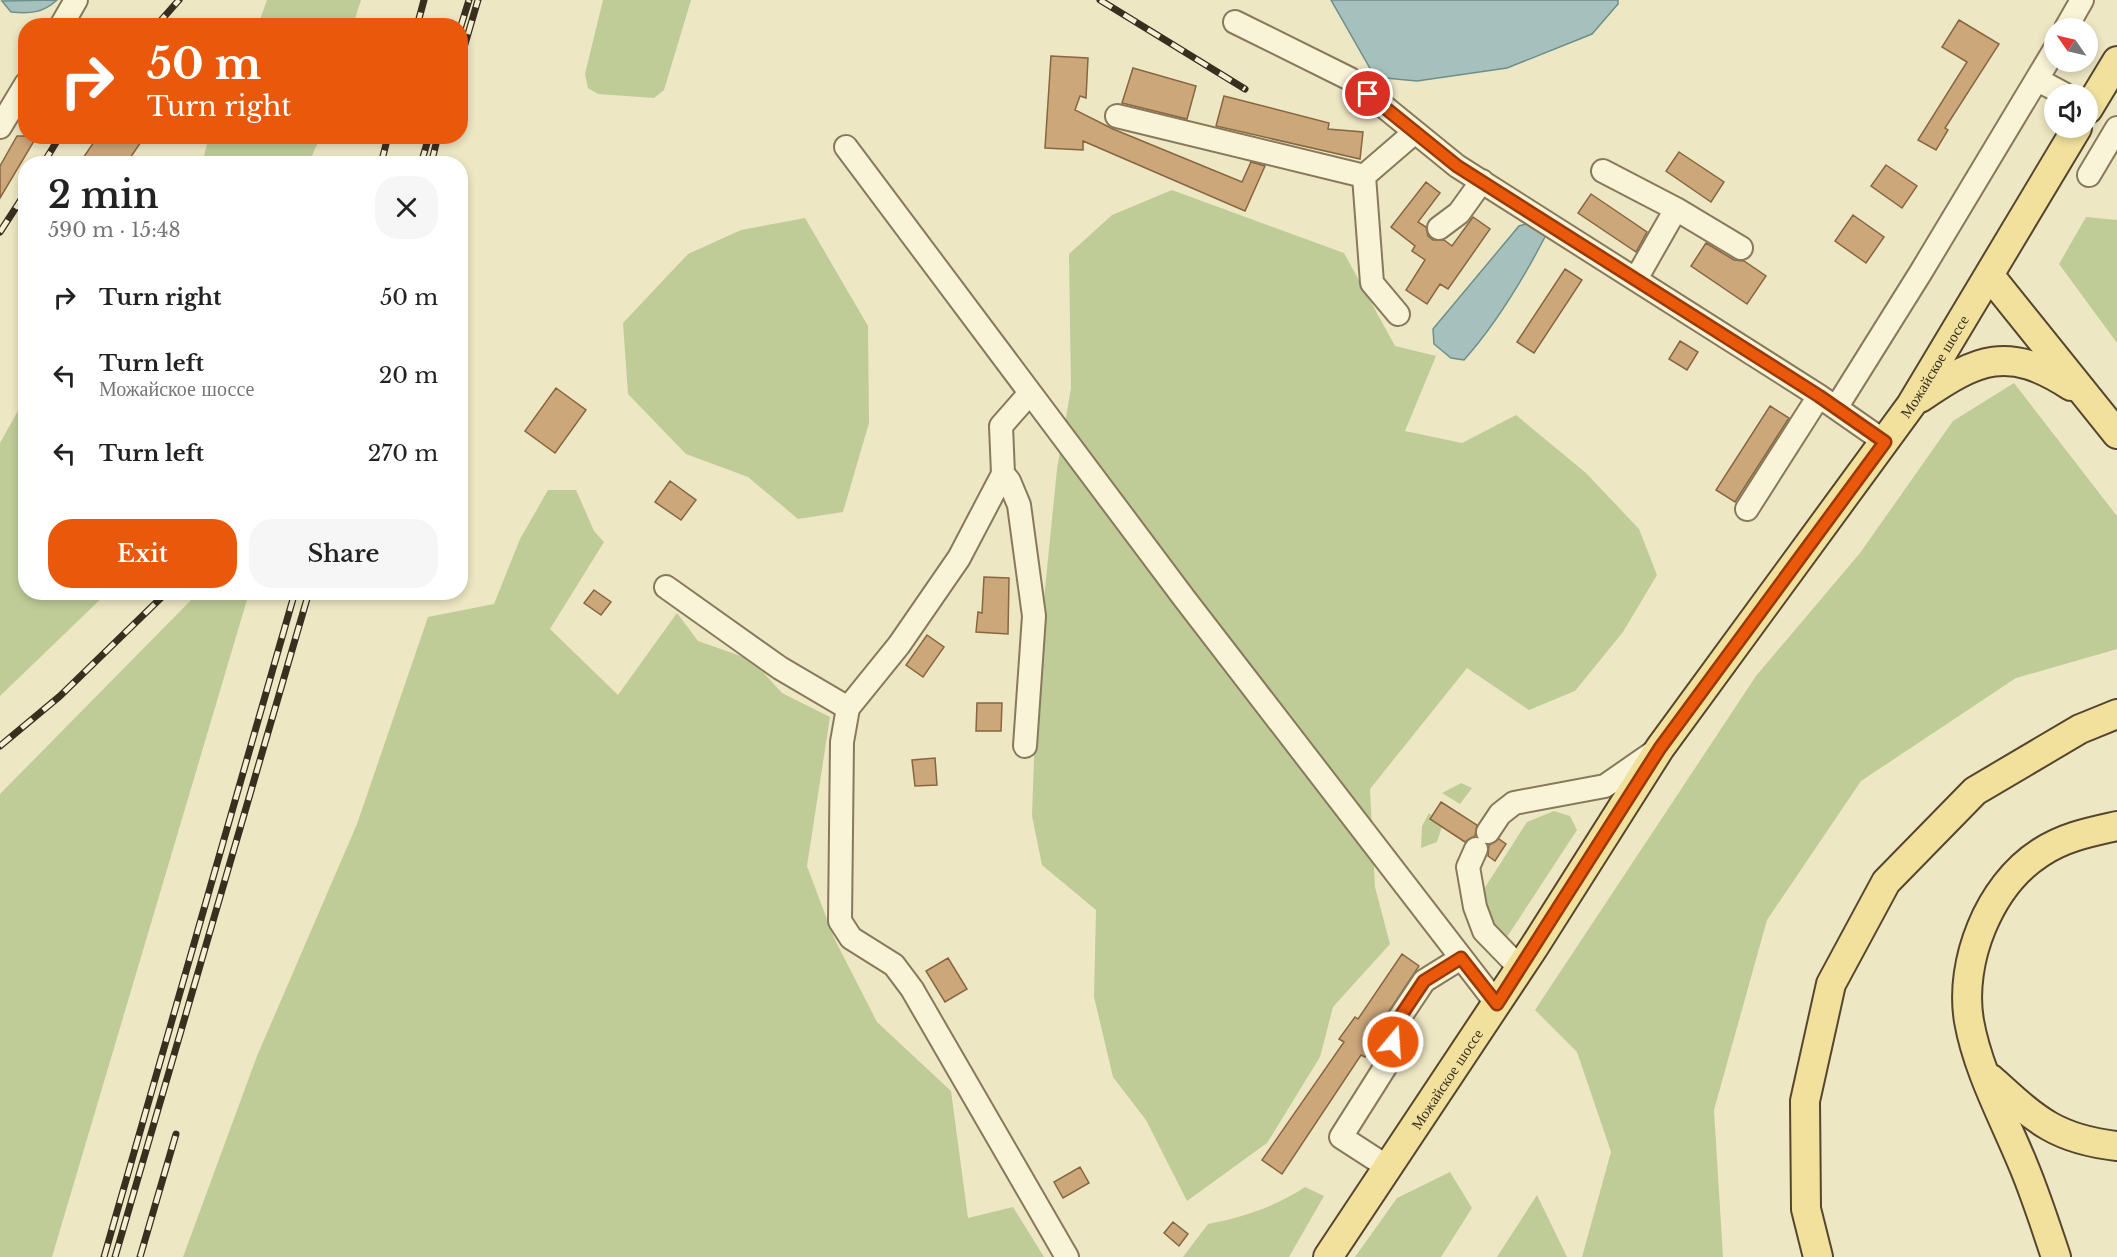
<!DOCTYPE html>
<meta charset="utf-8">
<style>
body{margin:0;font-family:"Libre Baskerville",serif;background:#f6f6f6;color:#222;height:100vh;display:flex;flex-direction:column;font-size:22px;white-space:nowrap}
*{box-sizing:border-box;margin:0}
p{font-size:20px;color:#767676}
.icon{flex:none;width:33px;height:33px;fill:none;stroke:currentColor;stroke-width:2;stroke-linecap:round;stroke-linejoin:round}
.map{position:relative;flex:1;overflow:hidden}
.side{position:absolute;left:18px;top:156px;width:450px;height:444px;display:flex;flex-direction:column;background:#fff;border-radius:24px;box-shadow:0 3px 9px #0003}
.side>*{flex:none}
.hud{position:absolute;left:18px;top:18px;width:450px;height:126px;border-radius:24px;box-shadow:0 3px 9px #0003;background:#ea580c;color:#fff;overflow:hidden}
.needle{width:39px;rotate:304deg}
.buttons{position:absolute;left:2044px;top:18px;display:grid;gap:12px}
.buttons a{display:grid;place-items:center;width:54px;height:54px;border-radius:50%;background:#fff;box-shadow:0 3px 9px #0003;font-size:30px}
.pin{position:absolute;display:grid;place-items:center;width:51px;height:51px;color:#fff;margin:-26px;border:3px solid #fff;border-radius:50%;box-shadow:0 2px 6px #0007}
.me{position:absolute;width:66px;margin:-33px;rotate:18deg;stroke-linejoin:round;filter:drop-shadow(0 0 4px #0008)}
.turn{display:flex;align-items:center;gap:21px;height:126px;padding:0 30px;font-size:27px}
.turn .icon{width:78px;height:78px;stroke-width:2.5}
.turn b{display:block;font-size:42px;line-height:51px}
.round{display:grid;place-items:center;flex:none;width:63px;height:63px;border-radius:24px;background:#f6f6f6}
.overview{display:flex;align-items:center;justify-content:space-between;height:102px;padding:0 30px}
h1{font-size:36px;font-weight:600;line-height:45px}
.button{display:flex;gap:12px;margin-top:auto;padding:12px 30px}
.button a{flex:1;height:69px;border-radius:24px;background:#ea580c;color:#fff;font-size:24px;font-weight:600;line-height:69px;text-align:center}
.button a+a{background:#f6f6f6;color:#222}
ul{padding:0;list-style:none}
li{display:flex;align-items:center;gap:18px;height:78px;padding:0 30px}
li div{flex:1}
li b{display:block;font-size:22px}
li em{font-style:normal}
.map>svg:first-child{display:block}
</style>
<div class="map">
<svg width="2117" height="1257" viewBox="0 0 2117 1257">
<rect width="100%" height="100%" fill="#eee7c4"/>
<!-- green -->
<path fill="#bfcc98" d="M267,0H361L353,25H258Z
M603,0H691L664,90L654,98L598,94L588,88L585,74Z
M209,137V136L320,137L309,163H202Z
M1172,190L1344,253L1395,346L1436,356L1405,431L1462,443L1516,415L1586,473L1639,529L1657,575L1623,632L1575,691L1529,710L1467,668L1370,789L1375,887L1390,944L1333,1007L1320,1057L1267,1143L1187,1201L1146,1120L1113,1077L1094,997L1096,910L1042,865L1032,816L1037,669L1057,469L1071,388L1069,254L1112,215Z
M2086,217L2117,220V343L2059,264Z
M805,218L868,326L869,423L843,512L798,519L748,477L686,454L628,394L623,323L688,254L741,230Z
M2014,383L2117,516V649L2016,678L1861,781L1767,920L1714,1110L1723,1257H1582L1611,1152L1577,1052L1535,1010L1756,676L1860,553L1953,421Z
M25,398L26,592L107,593L0,696V443Z
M548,490H576L594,531L604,542L550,629L618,695L677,613L698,641L752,660L782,693L830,717L807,866L834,938L877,1022L951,1091L968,1218L1013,1207L1044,1257H183L257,1056L357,824L428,617L494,604L520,539Z
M198,593H249L52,1257H0V794Z
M1461,783L1472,788L1460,804L1442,793Z
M1554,811L1570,816L1577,830L1507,937C1490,926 1487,908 1484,889L1527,822Z
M1429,813L1442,826L1437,842L1421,848L1422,826Z
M1450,1172L1472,1208L1441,1257H1355L1397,1198Z
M1305,1187L1324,1196L1289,1257H1183L1208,1224C1243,1217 1275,1207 1305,1187Z
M1537,1195L1567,1257H1497Z"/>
<!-- water -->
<path fill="#a6c1bd" stroke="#6d8f8b" stroke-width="1.5" d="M57,0C43,13 30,14 11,12L2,1Z
M1331,0H1618V4L1592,34L1507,68L1417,81L1375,77Z
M1533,222L1548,231C1525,276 1498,322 1464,360L1451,358L1434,344L1433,329L1519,226Z"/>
<!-- building -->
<path fill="#cca77a" stroke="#876641" stroke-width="1.5" d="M1959,20L1999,44L1945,128L1948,130L1936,150L1918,140L1967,62L1942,47Z
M1051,56L1088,58L1086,98L1080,96L1075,110L1113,129L1242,182L1251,162L1265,166L1245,211L1083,141V150L1045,148Z
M1133,68L1196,86L1187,119L1122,103Z
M1224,96L1329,123L1328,129L1363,132L1360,159L1216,126Z
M17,136H37L0,198V166Z
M98,136H145L126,164H79Z
M1679,152L1724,182L1711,202L1666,171Z
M1886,165L1917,186L1902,208L1871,186Z
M1426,182L1440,193L1418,222L1426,227L1428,236L1433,240H1444L1452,246L1473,217L1490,229L1448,289L1440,284L1427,304L1406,290L1425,260L1412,251L1415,246L1391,227Z
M1591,194L1647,232L1636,252L1578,213Z
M1853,215L1884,237L1866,263L1835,241Z
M1706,243L1734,260L1744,261L1766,276L1747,304L1691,266Z
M1565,269L1582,280L1534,353L1517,342Z
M1680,341L1698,352L1687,370L1669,359Z
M556,388L586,410L555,453L525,431Z
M1770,406L1789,418L1735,502L1716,490Z
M670,481L696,500L681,520L655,502Z
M984,577L1009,578L1008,634L976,632L978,612L982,613Z
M594,590L611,602L601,615L584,603Z
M927,635L944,647L923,677L906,665Z
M977,703H1002L1001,731H976Z
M935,758L937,785L915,786L912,760Z
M1441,802L1477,825L1475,836L1465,842L1430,819Z
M1499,839L1506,844L1495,861L1488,856L1489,845Z
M1402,954L1419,966L1376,1031L1380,1037L1365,1057L1361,1055L1282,1174L1262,1160L1344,1042L1339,1039L1355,1017L1358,1019Z
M948,958L967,989L945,1002L926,971Z
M1080,1167L1089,1183L1063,1198L1054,1182Z
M1173,1222L1188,1234L1179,1246L1164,1233Z"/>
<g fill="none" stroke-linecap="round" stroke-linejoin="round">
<defs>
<path id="minor" d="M1235,22L1350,79L1457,166L1819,396L1885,442
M61,26L76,0
M2066,28L2082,0
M2038,80L2064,94
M1117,116L1364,176L1415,132
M0,127L26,84
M846,147L1184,598L1497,1004
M1603,171L1676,209L1636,279
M2089,175L2117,128
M1364,176L1372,283L1398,314
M1676,209L1741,248
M1439,228L1459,213L1482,181
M1030,393L1001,426L1003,474L959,558L899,645L848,708L842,742L840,921L851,938L894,965L912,989L1067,1257
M1836,408L1921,272L2055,49
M1003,474L1009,481L1019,505L1034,616L1025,746
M1747,509L1819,396
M666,587L780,668L848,708
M1488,832L1500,814L1514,803L1605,786L1654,752
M1476,849L1468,867L1475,907L1484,931L1520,968
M1389,1168L1341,1137L1389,1061L1396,1023L1424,981L1461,958"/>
<g id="major">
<path d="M2088,109L2117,61"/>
<path d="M1990,276L2117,434"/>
<path d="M1920,398C1978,358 2008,345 2071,386"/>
<path d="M1991,1079C2035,1119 2055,1139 2117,1146"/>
<path id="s1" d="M1328,1257L1534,947L1660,748L1911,405L2077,128"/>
<path d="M1818,1257L1806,1209L1805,1101L1831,984L1886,882L1975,791L2080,729L2117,714"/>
<path d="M2056,1257C2046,1227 2036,1196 2024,1167C2005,1120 1978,1072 1969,1021C1959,962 1989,886 2040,853C2064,837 2090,832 2117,826"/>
</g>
</defs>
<!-- minor casing -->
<use href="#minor" stroke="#88795b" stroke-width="26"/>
<!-- major casing -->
<use href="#major" stroke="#56462f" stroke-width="32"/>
<!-- minor -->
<use href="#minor" stroke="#f9f3d8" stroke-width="22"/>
<!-- major -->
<use href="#major" stroke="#f1e19d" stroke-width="28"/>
<defs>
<path id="rail" d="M1100,0L1245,89
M156,26L179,0
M417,26L424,0
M460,29L469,0
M460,61L478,0
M43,164L60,136
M381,164L388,136
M421,164L429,136
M431,164L438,136
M0,232L26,192
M0,746L60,696L167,592
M104,1257L295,592
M115,1257L309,592
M140,1257L176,1134"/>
</defs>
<!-- rail casing -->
<use href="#rail" stroke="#392f1f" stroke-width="7"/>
<!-- rail -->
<use href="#rail" stroke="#f5f0d4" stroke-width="4.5" stroke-dasharray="14" stroke-linecap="butt"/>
</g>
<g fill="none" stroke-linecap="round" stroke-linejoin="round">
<defs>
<path id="route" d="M1368,94L1457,166L1819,396L1885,442L1660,748L1497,1004L1461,958L1424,981L1396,1023L1393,1042"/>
</defs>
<!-- route casing -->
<use href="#route" stroke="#983908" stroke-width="15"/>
<!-- route -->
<use href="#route" stroke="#ea580c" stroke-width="10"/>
</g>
<g text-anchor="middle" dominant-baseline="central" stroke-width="4.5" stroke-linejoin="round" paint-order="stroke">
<!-- street labels -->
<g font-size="15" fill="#392f1f" stroke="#f5f0d4">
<text stroke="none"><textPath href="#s1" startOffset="1078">Можайское шоссе</textPath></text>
<text stroke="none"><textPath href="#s1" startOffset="214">Можайское шоссе</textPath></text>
</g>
</g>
</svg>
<div class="buttons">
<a><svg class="needle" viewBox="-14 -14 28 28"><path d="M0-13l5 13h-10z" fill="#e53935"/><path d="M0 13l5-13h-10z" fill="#767676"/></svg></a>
<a><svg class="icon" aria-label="sound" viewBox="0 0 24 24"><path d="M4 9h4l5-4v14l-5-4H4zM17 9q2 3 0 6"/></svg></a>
</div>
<div class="pin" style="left:1368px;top:94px;background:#d93025"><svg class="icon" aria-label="arrive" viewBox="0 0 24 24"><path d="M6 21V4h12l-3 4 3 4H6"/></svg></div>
<svg class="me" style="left:1393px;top:1042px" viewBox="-20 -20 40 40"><circle r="17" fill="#ea580c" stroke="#fff" stroke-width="3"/><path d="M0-11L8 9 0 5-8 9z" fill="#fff"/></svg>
<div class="hud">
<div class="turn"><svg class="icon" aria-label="right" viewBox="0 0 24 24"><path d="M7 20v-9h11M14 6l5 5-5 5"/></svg><div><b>50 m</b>Turn right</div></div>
</div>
<section class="side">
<div class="overview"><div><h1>2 min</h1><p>590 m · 15:48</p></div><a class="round"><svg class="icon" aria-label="close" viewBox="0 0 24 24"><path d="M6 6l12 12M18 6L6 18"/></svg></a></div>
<ul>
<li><svg class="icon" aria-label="right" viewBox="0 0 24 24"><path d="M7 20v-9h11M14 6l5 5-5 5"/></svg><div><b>Turn right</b></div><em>50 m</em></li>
<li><svg class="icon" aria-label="left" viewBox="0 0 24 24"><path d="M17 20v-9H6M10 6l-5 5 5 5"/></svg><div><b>Turn left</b><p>Можайское шоссе</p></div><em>20 m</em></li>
<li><svg class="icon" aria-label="left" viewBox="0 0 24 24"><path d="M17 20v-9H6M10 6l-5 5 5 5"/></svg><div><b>Turn left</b></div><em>270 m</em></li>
</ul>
<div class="button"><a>Exit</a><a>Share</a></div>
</section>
</div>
